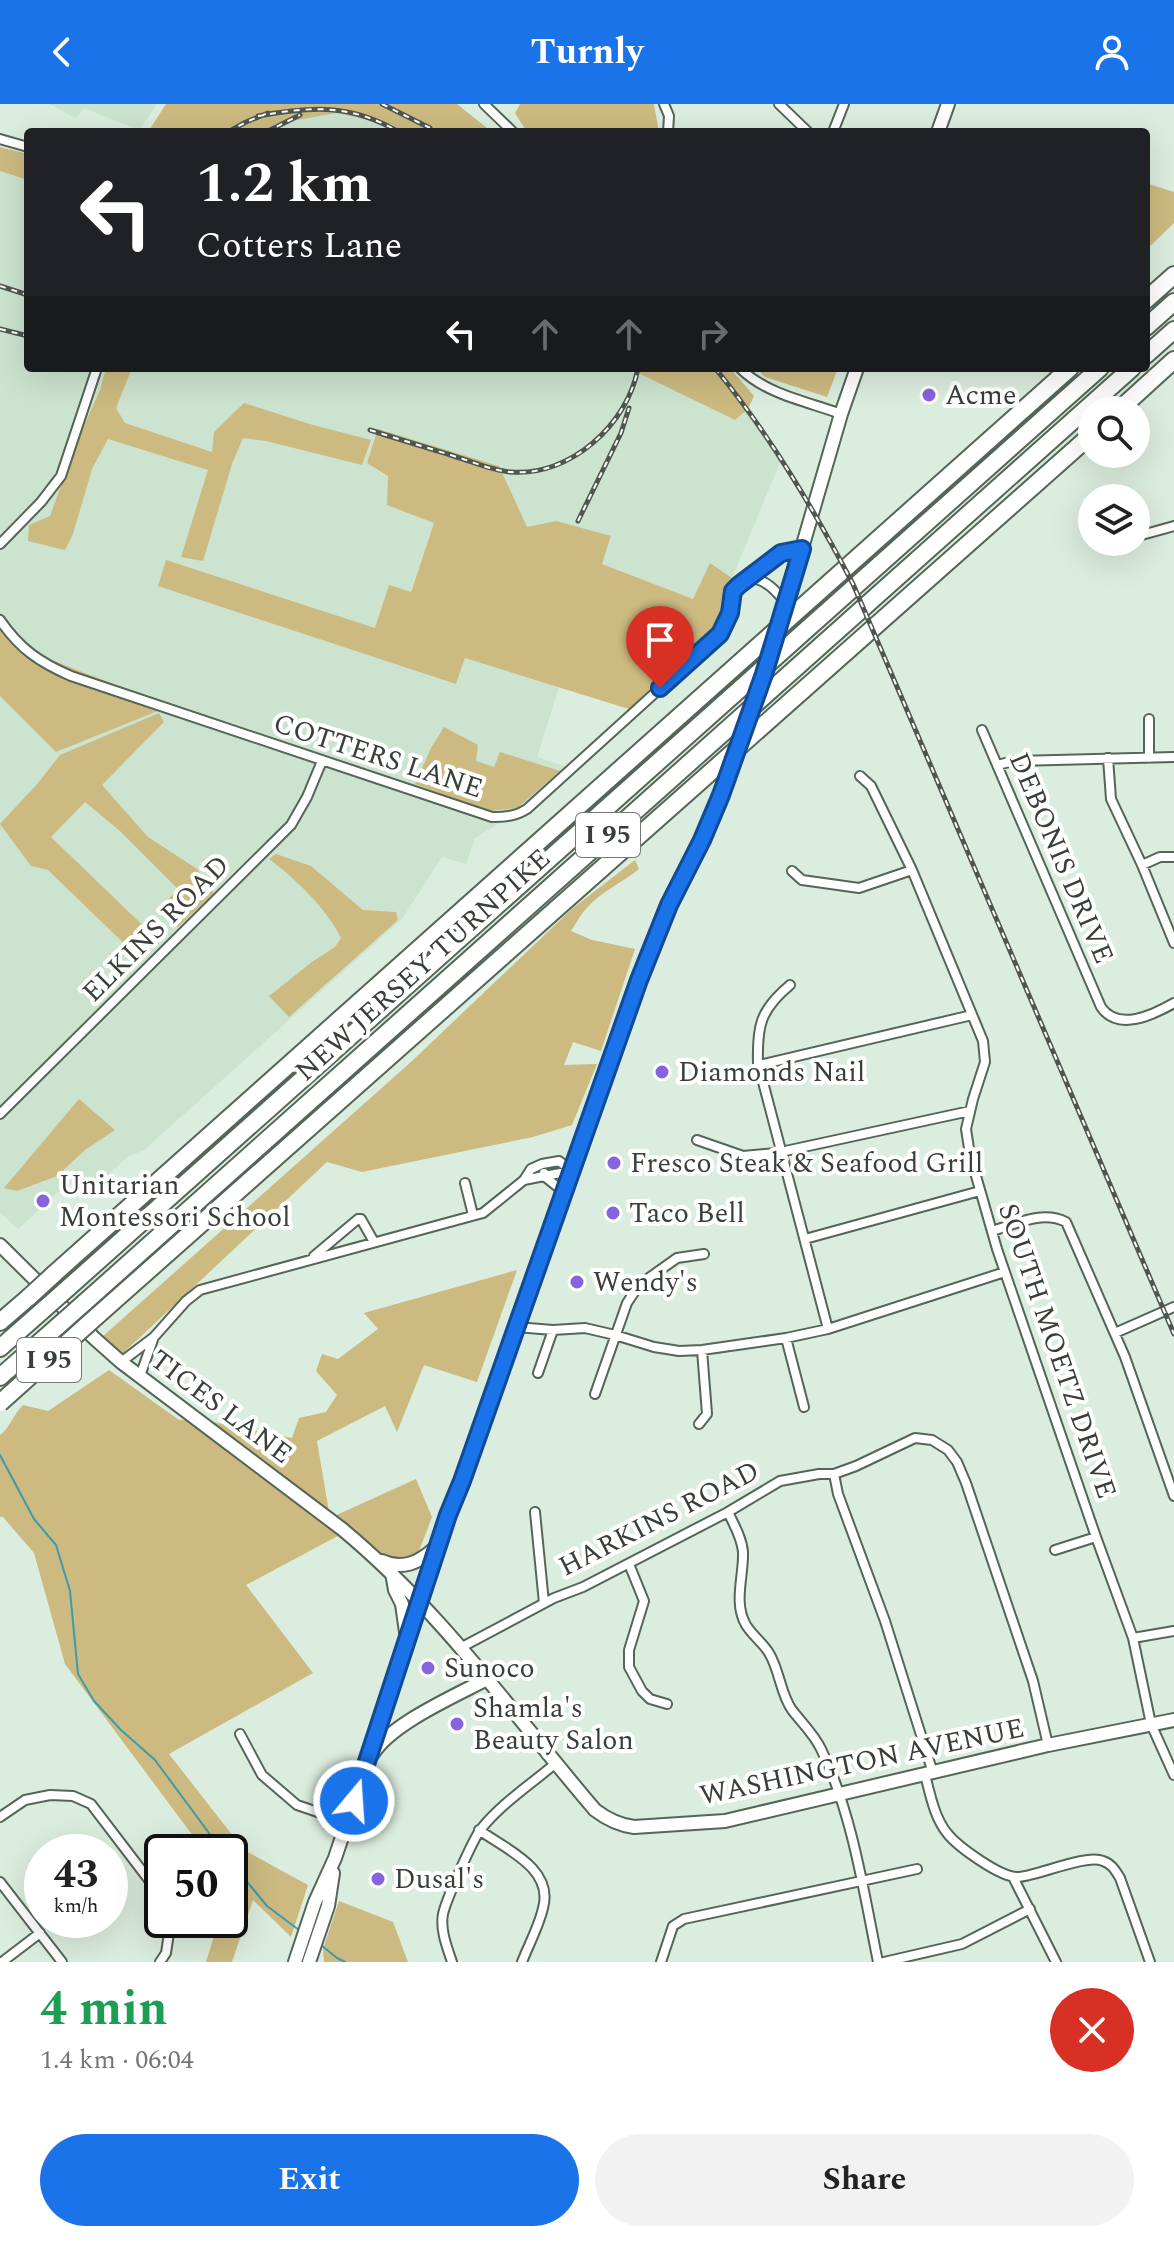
<!DOCTYPE html>
<meta charset="utf-8">
<style>
body{margin:0;font-family:Spectral,serif;background:#f2f2f2;color:#222;height:100vh;display:flex;flex-direction:column;font-size:30px;white-space:nowrap}
*{box-sizing:border-box;margin:0}
p{font-size:26px;color:#767676}
.icon{flex:none;width:44px;height:44px;fill:none;stroke:currentColor;stroke-width:2;stroke-linecap:round;stroke-linejoin:round}
.map{position:relative;height:1858px;overflow:hidden}
.side{display:flex;flex-direction:column;background:#fff;flex:1}
.side>*{flex:none}
.hud{position:absolute;left:24px;top:24px;width:1126px;height:244px;border-radius:8px;box-shadow:0 8px 32px #0002;background:#202124;color:#fff;overflow:hidden}
.fabs{position:absolute;left:1078px;top:292px;display:grid;gap:16px}
.fabs a{display:grid;place-items:center;width:72px;height:72px;border-radius:50%;background:#fff;box-shadow:0 8px 32px #0002;font-size:40px}
.speed{position:absolute;left:24px;top:1730px;display:flex;gap:16px;font-size:40px;font-weight:700;text-align:center}
.speed>*{display:grid;place-content:center;width:104px;height:104px;border-radius:50%;background:#fff;box-shadow:0 8px 32px #0002;line-height:1}
.speed small{font-size:20px;font-weight:400}
.speed .limit{border:4px solid #111;border-radius:12px;background:#fff;color:#111}
.pin{position:absolute;display:grid;place-items:center;width:68px;height:68px;color:#fff;margin:-82px -34px;border-radius:50% 50% 50% 0;rotate:-45deg;box-shadow:0 0 8px #0007}
.pin .icon{rotate:45deg}
.me{position:absolute;width:88px;margin:-44px;rotate:18deg;stroke-linejoin:round;filter:drop-shadow(0 0 6px #0008)}
.turn{display:flex;align-items:center;gap:28px;height:168px;padding:0 40px;font-size:36px}
.turn .icon{width:104px;height:104px;stroke-width:2.5}
.turn b{display:block;font-size:56px;line-height:68px}
.lanes{display:flex;align-items:center;height:76px;padding:0 40px;background:#0003;justify-content:center;gap:40px;direction:ltr}
.lanes .off{opacity:.35}
.round{display:grid;place-items:center;flex:none;width:84px;height:84px;border-radius:42px;background:#f2f2f2}
.headline{display:flex;align-items:center;justify-content:space-between;height:136px;padding:0 40px}
h1{font-size:48px;font-weight:700;line-height:60px;color:#1e9e55}
.action{display:flex;gap:16px;margin-top:auto;padding:16px 40px}
.action a{flex:1;height:92px;border-radius:48px;background:#1a73e8;color:#fff;font-size:32px;font-weight:700;line-height:92px;text-align:center}
.action a+a{background:#f2f2f2;color:#222}
header{display:flex;justify-content:space-between;align-items:center;height:104px;padding:0 40px;background:#1a73e8;color:#fff;font-size:36px;font-weight:700}
.map>svg:first-child{display:block}
</style>
<header><svg class="icon" aria-label="back" viewBox="0 0 24 24"><path d="M15 5l-7 7 7 7"/></svg>Turnly<svg class="icon" aria-label="person" viewBox="0 0 24 24"><circle cx="12" cy="8" r="4"/><path d="M4 21q1-7 8-7t8 7"/></svg></header>
<div class="map">
<svg width="1174" height="1858" viewBox="0 0 1174 1858">
<rect width="100%" height="100%" fill="#dbedde"/>
<!-- built -->
<path fill="#cbe3cf" d="M49,0H157L139,26L84,4L76,14Z
M336,9L394,21L403,28H264L275,20Z
M0,67L28,76V264H634L635,267L735,316L748,305L781,356L732,474L710,459L693,495L602,460L611,433L556,417L527,423L517,404L388,372L434,419L410,489L456,580L465,554L559,583L537,653L569,664L524,704L475,734L466,760L442,753L402,815L144,1046L127,1053L84,1094L68,1079L18,1125L0,1108V592L56,648L169,601L26,546L0,508Z"/>
<!-- green -->
<path fill="#ccba81" d="M166,0H457L492,28H403L393,21L336,9L275,20L264,28H148Z
M520,0H654L659,28H527L515,9Z
M0,43L28,50V76L0,67Z
M1146,79L1174,88V119L1146,146V122L1149,119V107L1146,103Z
M106,264H132L116,304L125,319L212,348L214,328L244,299L313,321L371,336L362,361L266,337L243,334L232,360L203,457L181,453L208,366L108,335L92,365L73,430L65,446L28,437L29,421L50,412L77,337L100,286Z
M634,264H730L754,292L748,305L735,316L634,267Z
M756,264H838L827,293L765,273Z
M378,325L499,362L527,423L556,417L611,432L602,460L693,495L710,459L732,474L725,524L632,606L465,554L456,580L158,482L166,456L375,524L389,481L411,488L434,419L387,401L388,372L367,359Z
M0,508L26,546L170,602L56,648L0,592Z
M159,609L164,618L102,681L148,733L197,765L214,789L178,823L159,805L178,785L120,727L85,698L51,733L157,835L136,851L48,766L31,762L0,720L38,679L60,651Z
M444,623L478,641L476,657L494,663L500,648L560,667L517,704L488,707L415,680L431,644Z
M276,750L311,762L363,806L396,808L398,816L289,913L269,892L312,858L335,843L341,834C328,806 294,773 269,755Z
M635,756L639,765C622,779 600,788 586,805C580,811 576,820 571,827L592,836L635,845L601,947L573,938L564,961L597,960L572,1021L533,1033L362,1068L327,1058L120,1252L102,1233L412,957L573,804Z
M79,995L115,1026L85,1046L57,1072L17,1087L4,1084Z
M517,1166L477,1278L424,1261L397,1328L385,1302L317,1337L330,1414L416,1375L432,1413L416,1455L384,1458L347,1427L246,1481L313,1569L169,1650L244,1746L308,1781L291,1833L253,1796L232,1858H206L219,1816H230V1748H205L65,1560L34,1449L3,1413H0V1331C9,1325 13,1311 23,1301L48,1307L109,1266L179,1316L198,1315L292,1334L299,1314L326,1308L337,1291L316,1267L322,1250L338,1255L378,1225L364,1209Z
M339,1797L393,1818L408,1858H324L323,1845Z"/>
<g fill="none" stroke-linecap="round" stroke-linejoin="round">
<!-- stream -->
<path stroke="#3f9ba7" stroke-width="2" d="M0,1351L34,1415L56,1441L70,1487L78,1570L94,1597L121,1626L155,1656L223,1748
M230,1757L267,1802L299,1826
M321,1841L337,1854L345,1858"/>
<defs>
<path id="street" d="M484,0L513,28
M664,0L669,12L668,28
M779,0L808,28
M833,28L844,0
M0,35L28,43
M740,264C765,290 809,298 841,310
M1138,432L1174,422
M0,440L41,398L61,372L97,264
M750,474C766,475 776,487 786,499
M0,516C20,545 39,558 71,572L492,713C506,713 516,712 527,705L720,530L730,509L733,487L739,481L781,449L802,445
M1149,615V654
M982,626L1101,903C1118,928 1153,911 1174,899
M1108,654L1111,695L1142,761L1174,839
M997,661L1014,657L1174,653
M860,672L871,682L912,766L983,937L985,958L973,995L966,1025L970,1051L997,1145L1096,1433L1133,1534L1151,1620L1174,1671
M1142,761L1160,753H1174
M792,767L802,776L859,784L912,766
M790,881C760,906 757,922 758,959L828,1225
M759,961L972,911
M0,1010L291,721L307,693L322,657
M697,1036L743,1052L776,1049L970,1007
M544,1069V1072L572,1067
M524,1076L544,1072L564,1088
M465,1079L473,1111
M992,1127C1016,1120 1042,1106 1066,1118L1125,1253L1174,1392
M805,1135L980,1087
M314,1152L358,1115H361L374,1138
M516,1223L553,1226L585,1224L615,1231L654,1243L679,1247L702,1246L786,1234L828,1225L1005,1168
M1115,1229L1174,1203
M154,1233L186,1197L200,1186L483,1109L524,1076L531,1065L542,1060L559,1057L572,1067
M786,1234L804,1303
M121,1258L154,1233L140,1272
M538,1269L553,1226
M595,1290L627,1199L639,1181L677,1154L704,1150
M699,1320L707,1310L702,1246
M834,1370L838,1390L885,1517L933,1669
M535,1408L544,1499
M728,1408C734,1421 742,1434 743,1448C744,1471 733,1499 746,1521C752,1531 763,1539 769,1549C780,1567 780,1589 792,1606C802,1619 814,1630 821,1645C852,1708 864,1789 878,1858
M1055,1446L1096,1433
M629,1460L644,1497L629,1546V1563L642,1587L650,1595L667,1600
M1133,1534L1174,1527
M462,1543L554,1494L583,1483L728,1408L780,1377L819,1370H834L856,1362L915,1334L932,1336L948,1346L957,1358L966,1379L1033,1577L1048,1641
M240,1630L262,1671L297,1701L347,1718
M925,1671C930,1689 934,1713 947,1729C957,1742 1002,1775 1019,1773C1040,1771 1086,1750 1103,1757C1112,1760 1115,1766 1120,1774L1150,1858
M0,1713L25,1696L50,1691L73,1692L91,1700L162,1793
M479,1726C506,1745 554,1765 543,1804C539,1822 529,1840 522,1858
M1013,1773L1056,1858
M0,1778L62,1858
M2,1858L40,1829
M160,1858L166,1849L171,1816
M452,1858C447,1843 440,1826 443,1810C446,1796 473,1735 481,1725C501,1700 531,1680 556,1659
M661,1858L673,1822L684,1815L917,1765
M884,1858L962,1840L1030,1805"/>
<path id="secondary" d="M938,28L948,0
M786,499L841,310L857,264
M0,1141L94,1234L121,1258L342,1425C441,1507 512,1609 595,1706C608,1716 619,1721 634,1723L725,1717L1048,1641L1174,1616
M382,1457C403,1466 418,1459 434,1445
M392,1469L395,1486L402,1500L407,1535
M372,1651C390,1620 455,1592 487,1575
M295,1858L315,1798L335,1754L347,1718L448,1411L462,1377L639,876L669,801L702,736L721,691
M309,1858L328,1802L333,1769"/>
<path id="highway" d="M1146,196L1174,171
M1146,223L1174,198
M1146,251L1174,226
M1119,306L1174,256
M54,1170L1070,264
M68,1184L1100,264
M84,1199L1132,264
M97,1212L1092,330
M0,1218L29,1193
M0,1244L42,1207
M0,1273L58,1222"/>
</defs>
<!-- street casing -->
<use href="#street" stroke="#556557" stroke-width="12"/>
<!-- secondary casing -->
<use href="#secondary" stroke="#556557" stroke-width="16"/>
<!-- highway casing -->
<use href="#highway" stroke="#556557" stroke-width="20"/>
<!-- street -->
<use href="#street" stroke="#fff" stroke-width="8"/>
<!-- secondary -->
<use href="#secondary" stroke="#fff" stroke-width="12"/>
<!-- highway -->
<use href="#highway" stroke="#fff" stroke-width="16"/>
<defs>
<path id="rail" d="M382,0L430,24
M258,12C313,2 351,0 399,28
M228,28L246,18L268,9
M266,28L300,11
M0,182L28,191
M0,225L28,232
M715,264C770,331 813,404 853,480L1174,1230
M370,326C401,336 432,345 463,355C478,360 495,367 511,368C570,373 628,320 638,264
M578,417L621,329L629,304"/>
</defs>
<!-- rail casing -->
<use href="#rail" stroke="#4e564f" stroke-width="5"/>
<!-- rail -->
<use href="#rail" stroke="#fff" stroke-width="2" stroke-dasharray="6" stroke-linecap="butt"/>
<defs>
<path id="secondary-bridge" d="M721,691L764,570L786,499"/>
<path id="highway-bridge" d="M29,1193L54,1170
M42,1207L68,1184
M58,1222L84,1199
M0,1299L97,1212"/>
</defs>
<!-- secondary-bridge casing -->
<use href="#secondary-bridge" stroke="#556557" stroke-width="16" stroke-linecap="butt"/>
<!-- highway-bridge casing -->
<use href="#highway-bridge" stroke="#556557" stroke-width="20" stroke-linecap="butt"/>
<!-- secondary-bridge -->
<use href="#secondary-bridge" stroke="#fff" stroke-width="12"/>
<!-- highway-bridge -->
<use href="#highway-bridge" stroke="#fff" stroke-width="16"/>
</g>
<g fill="none" stroke-linecap="round" stroke-linejoin="round">
<defs>
<path id="route" d="M354,1697L448,1411L462,1377L639,876L669,801L702,736L721,691L764,570L802,445L781,449L739,481L733,487L730,509L720,530L660,584"/>
</defs>
<!-- route casing -->
<use href="#route" stroke="#114b97" stroke-width="20"/>
<!-- route -->
<use href="#route" stroke="#1a73e8" stroke-width="14"/>
</g>
<!-- markers -->
<g fill="#8464df" stroke="#fff" stroke-width="3">
<circle cx="929" cy="291" r="8"/>
<circle cx="662" cy="968" r="8"/>
<circle cx="614" cy="1059" r="8"/>
<circle cx="43" cy="1097" r="8"/>
<circle cx="613" cy="1109" r="8"/>
<circle cx="577" cy="1178" r="8"/>
<circle cx="428" cy="1564" r="8"/>
<circle cx="457" cy="1620" r="8"/>
<circle cx="378" cy="1775" r="8"/>
</g>
<g text-anchor="middle" dominant-baseline="central" stroke-width="8" stroke-linejoin="round" paint-order="stroke">
<!-- shield labels -->
<g fill="#fff" stroke="#747974" stroke-width="2">
<rect x="576" y="709" width="64" height="44" rx="6"/>
<rect x="17" y="1234" width="64" height="44" rx="6"/>
</g>
<g font-size="26" font-weight="bold" fill="#383f39">
<text x="608" y="731">I 95</text>
<text x="49" y="1256">I 95</text>
</g>
<!-- poi labels -->
<g font-size="28" fill="#383f39" stroke="#fff" text-anchor="start">
<text x="945" y="291">Acme</text>
<text x="678" y="968">Diamonds Nail</text>
<text x="630" y="1059">Fresco Steak &amp; Seafood Grill</text>
<text x="59" y="1081">Unitarian<tspan x="59" dy="32">Montessori School</tspan></text>
<text x="629" y="1109">Taco Bell</text>
<text x="593" y="1178">Wendy's</text>
<text x="444" y="1564">Sunoco</text>
<text x="473" y="1604">Shamla's<tspan x="473" dy="32">Beauty Salon</tspan></text>
<text x="394" y="1775">Dusal's</text>
</g>
<!-- street labels -->
<g font-size="28" fill="#383f39" stroke="#fff">
<text transform="translate(378 652) rotate(18)">COTTERS LANE</text>
<text transform="translate(1061 754) rotate(67)">DEBONIS DRIVE</text>
<text transform="translate(156 825) rotate(-45)">ELKINS ROAD</text>
<text transform="translate(423 861) rotate(-42)">NEW JERSEY TURNPIKE</text>
<text transform="translate(1057 1247) rotate(71)">SOUTH MOETZ DRIVE</text>
<text transform="translate(221 1303) rotate(37)">TICES LANE</text>
<text transform="translate(659 1415) rotate(-27)">HARKINS ROAD</text>
<text transform="translate(862 1658) rotate(-12)">WASHINGTON AVENUE</text>
</g>
</g>
</svg>
<div class="fabs">
<a><svg class="icon" aria-label="search" viewBox="0 0 24 24"><circle cx="10" cy="10" r="6"/><path d="M15 15l6 6"/></svg></a>
<a><svg class="icon" aria-label="layers" viewBox="0 0 24 24"><path d="M12 4l9 5-9 5-9-5zM3 14l9 5 9-5"/></svg></a>
</div>
<div class="speed"><div>43<small>km/h</small></div><div class="limit">50</div></div>
<div class="pin" style="left:660px;top:584px;background:#d93025"><svg class="icon" aria-label="arrive" viewBox="0 0 24 24"><path d="M6 21V4h12l-3 4 3 4H6"/></svg></div>
<svg class="me" style="left:354px;top:1697px" viewBox="-20 -20 40 40"><circle r="17" fill="#1a73e8" stroke="#fff" stroke-width="3"/><path d="M0-11L8 9 0 5-8 9z" fill="#fff"/></svg>
<div class="hud">
<div class="turn"><svg class="icon" aria-label="left" viewBox="0 0 24 24"><path d="M17 20v-9H6M10 6l-5 5 5 5"/></svg><div><b>1.2 km</b>Cotters Lane</div></div>
<div class="lanes"><svg class="icon" aria-label="left" viewBox="0 0 24 24"><path d="M17 20v-9H6M10 6l-5 5 5 5"/></svg><svg class="icon off" aria-label="ahead" viewBox="0 0 24 24"><path d="M12 20V5M6 11l6-6 6 6"/></svg><svg class="icon off" aria-label="ahead" viewBox="0 0 24 24"><path d="M12 20V5M6 11l6-6 6 6"/></svg><svg class="icon off" aria-label="right" viewBox="0 0 24 24"><path d="M7 20v-9h11M14 6l5 5-5 5"/></svg></div>
</div>
</div>
<section class="side">
<div class="headline"><div><h1>4 min</h1><p>1.4 km · 06:04</p></div><a class="round" style="background:#d93025;color:#fff"><svg class="icon" aria-label="close" viewBox="0 0 24 24"><path d="M6 6l12 12M18 6L6 18"/></svg></a></div>
<div class="action"><a>Exit</a><a>Share</a></div>
</section>
